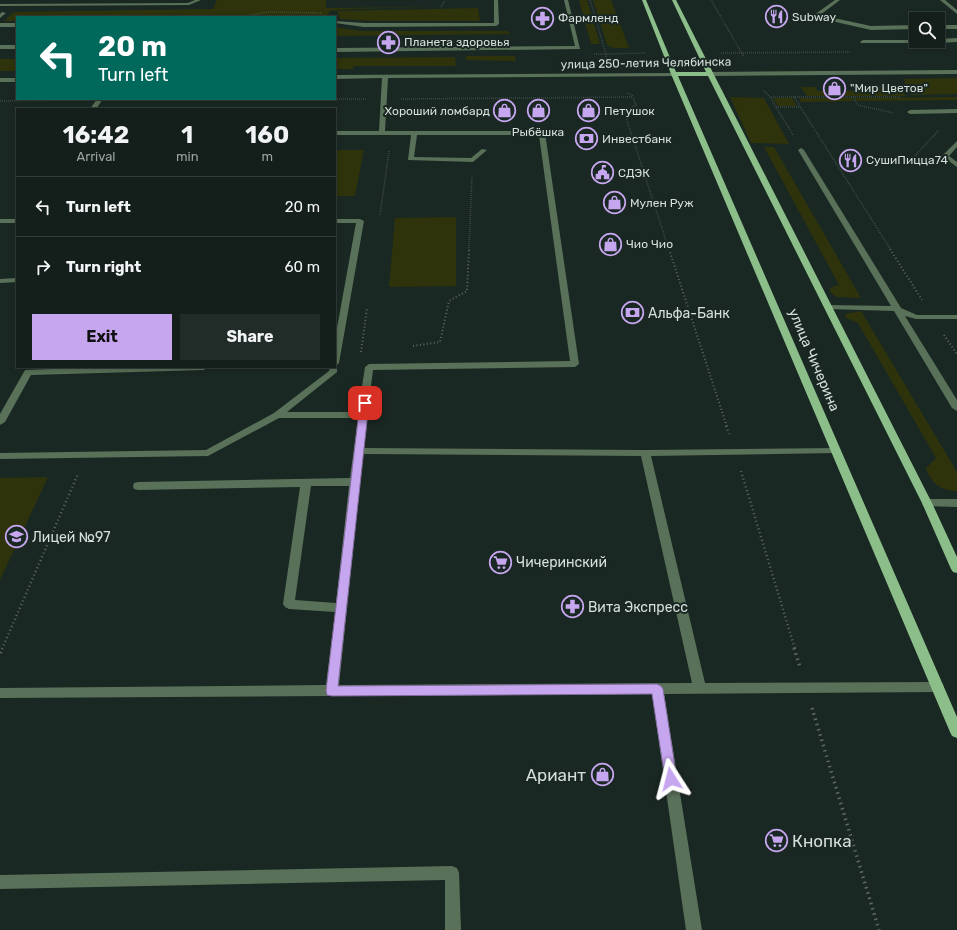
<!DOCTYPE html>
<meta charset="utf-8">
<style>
body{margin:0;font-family:Rubik,sans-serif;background:#212b27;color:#f1f3f6;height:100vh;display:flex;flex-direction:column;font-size:15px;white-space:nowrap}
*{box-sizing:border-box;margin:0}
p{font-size:13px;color:#9da2a2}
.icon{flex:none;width:22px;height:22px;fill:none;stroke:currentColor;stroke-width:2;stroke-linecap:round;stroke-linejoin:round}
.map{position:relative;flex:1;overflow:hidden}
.panel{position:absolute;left:16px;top:108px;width:320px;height:260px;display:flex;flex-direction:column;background:#141e1a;border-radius:0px;box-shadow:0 2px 6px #0003,0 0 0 1px #333c39}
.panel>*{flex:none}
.guide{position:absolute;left:16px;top:16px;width:320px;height:84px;border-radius:0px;box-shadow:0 2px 6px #0003,0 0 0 1px #333c39;background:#00695c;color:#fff;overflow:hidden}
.tools{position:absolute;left:909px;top:12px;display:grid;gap:8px}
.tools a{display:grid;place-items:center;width:36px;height:36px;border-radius:0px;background:#141e1a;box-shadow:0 2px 6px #0003,0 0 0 1px #333c39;font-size:20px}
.pin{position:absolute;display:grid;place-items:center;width:34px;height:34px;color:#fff;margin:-17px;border-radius:8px;box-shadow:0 2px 6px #0006}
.me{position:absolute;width:44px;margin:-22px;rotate:351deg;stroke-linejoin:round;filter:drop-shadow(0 0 3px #0008)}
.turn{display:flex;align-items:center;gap:14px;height:84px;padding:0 16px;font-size:18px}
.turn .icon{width:52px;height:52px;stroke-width:2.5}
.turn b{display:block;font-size:28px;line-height:34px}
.eta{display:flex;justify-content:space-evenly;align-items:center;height:68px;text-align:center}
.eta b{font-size:24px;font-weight:700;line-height:28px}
.button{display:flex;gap:8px;margin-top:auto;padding:8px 16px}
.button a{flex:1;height:46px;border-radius:0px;background:#c7a6f0;color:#111;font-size:16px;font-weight:700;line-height:46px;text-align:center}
.button a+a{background:#212b27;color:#f1f3f6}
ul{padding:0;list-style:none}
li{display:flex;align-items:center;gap:12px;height:60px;padding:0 16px;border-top:1px solid #333c39}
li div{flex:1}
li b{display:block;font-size:15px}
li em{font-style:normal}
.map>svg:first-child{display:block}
</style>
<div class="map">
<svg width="957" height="930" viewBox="0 0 957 930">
<rect width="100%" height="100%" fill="#1a2823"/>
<!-- green -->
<path fill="#2e330b" d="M217,0H326V8L434,7L352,9L330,11L327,17H17V21H4L14,12L213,9Z
M579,0H587L600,44H591Z
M593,0H611L629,48H613L607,45Z
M478,8L480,21H371L340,19L337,11Z
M335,27L360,31H508L510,34L335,36Z
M466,56H515L516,61L466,60Z
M455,57L456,66H354L353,69H335V58Z
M0,59H17V71H0Z
M957,78V94L912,95L906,87L904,79Z
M863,86H897L906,96H807L801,87H815L818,91H866Z
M730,97L764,98L789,144L751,143Z
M957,97V100L857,101L855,98Z
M773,98H792L797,106H778Z
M799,98H852L854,101L801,102Z
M764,147H774L861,298L837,297L831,293L830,289L831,287L839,285Z
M335,150H364L355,196H335Z
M456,217V286L389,287L395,218Z
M861,311L957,472V491C941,491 930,482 926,468L936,458L858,323L846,318L845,314Z
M48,477L0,580V478Z"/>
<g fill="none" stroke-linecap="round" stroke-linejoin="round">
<!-- path-far3 -->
<path stroke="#5d6964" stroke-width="1.5" stroke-dasharray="0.5 1.5" stroke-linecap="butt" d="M590,0L606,54L646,53
M711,0L744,57
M441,7L445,0
M241,17L268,12L322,13
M721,53L850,52
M594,54H606V58
M764,91L770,97L793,135
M627,93L632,95L636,105L624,111L669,250
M771,97H900
M794,97L891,250
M853,97L858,105L893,113
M401,99L633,97
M117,100L366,99
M0,101L78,100
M776,107H800
M928,161L914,157L939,130
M380,215L389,151
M469,250L472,176"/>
<!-- path-far2 -->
<path stroke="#5d6964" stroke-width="2" stroke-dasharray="1 2.5" stroke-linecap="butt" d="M669,249L727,427
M890,249L922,300
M944,335L957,354
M413,346L440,342L449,301L467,291L469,249
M361,352L367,308"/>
<!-- path-far1 -->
<path stroke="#5d6964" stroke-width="2.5" stroke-dasharray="1 3" stroke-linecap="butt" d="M726,426L729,434
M741,471L795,649
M2,649L78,474"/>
<!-- path -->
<path stroke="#5d6964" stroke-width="3.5" stroke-dasharray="1.5 4" stroke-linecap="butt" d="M794,648L800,667
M0,653L2,648
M812,708L879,930"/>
<!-- minor -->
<path fill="#597158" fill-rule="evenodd" d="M195,0H201L189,5L0,6V4L188,3Z
M494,0H498L499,24L496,26L364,27L335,23V21L364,23H494Z
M564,0H568L580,49L335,52V48L575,46Z
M835,0H840L820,15L871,26L916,25V29L871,30L814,17V15Z
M940,0H945L957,10V14Z
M2,12L6,13L0,18V14Z
M0,23H17V27H0Z
M938,25H957V29H938Z
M957,38V42L938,43L935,41H938V39Z
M863,40H916V41H929L926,43H861L860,42Z
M0,45H17V49H0Z
M957,70V74L710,76L707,74L710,72Z
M676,73L677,74L674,76L388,78L385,131H542L545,133L579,364L575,367L373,370L363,448L645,450L839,448L841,450L836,453L651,456L705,683L938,682L942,683L944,687L942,691L938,692L664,694L702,930H686L652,694L0,698V688L326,685L335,612L289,609L285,607L283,604L300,487L138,490L134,489L133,486L134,483L138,482L350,478L358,418H279L208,456L0,459V453L206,450L274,413L329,371L330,367H335V339L356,223H335V219H360L364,221L339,363L337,365V372L287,412H358L365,367L369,364L570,361L539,135H417L414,157L471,158L482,149L487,150L473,162L408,160L411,135H335V131H379L382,78L335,79V75ZM363,454L641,456L692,683L339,685ZM311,486H349L336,603L295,600Z
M0,78H17V82H0Z
M97,99H103L96,109H90Z
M957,109V113L910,114L907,112L910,110Z
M957,141V147L949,156L957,162V167L942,156Z
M801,148L804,150L901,308L917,315H957V319H916L905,316L957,400V411L952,408L894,311L828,309L824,307L828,305L891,306L798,150Z
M0,219H17V223H0Z
M17,278V282L0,283V279Z
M107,367H208L204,370L31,375L5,422L0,425V414L25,370Z
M927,499H957V507L923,506L922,503L923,500Z
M452,866L457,868L459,873L461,930H445V880L0,889V875Z"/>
<!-- major -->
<path fill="#8cbe8a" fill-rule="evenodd" d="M642,0H646L676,72H706L672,0H676L932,503L957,557V573L953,572L951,569L922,503L708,76H678L957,717V738L952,736L950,732L671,74Z"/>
</g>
<!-- route -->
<path fill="#c7a6f0" stroke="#816c9c" d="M365,400L369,403L338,686L657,684L661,686L663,689L677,779L675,784L671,785L667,784L665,779L652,694L332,696L327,695L326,691L360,403Z"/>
<!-- icons -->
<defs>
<symbol id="restaurant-ring" viewBox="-11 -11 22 22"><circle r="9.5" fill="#1a2823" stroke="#c7a6f0" stroke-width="1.5"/><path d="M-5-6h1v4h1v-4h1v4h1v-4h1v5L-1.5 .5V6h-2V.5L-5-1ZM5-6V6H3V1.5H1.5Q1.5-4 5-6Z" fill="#c7a6f0"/></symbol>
<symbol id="pharmacy-ring" viewBox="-11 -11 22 22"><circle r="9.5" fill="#1a2823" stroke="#c7a6f0" stroke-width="1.5"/><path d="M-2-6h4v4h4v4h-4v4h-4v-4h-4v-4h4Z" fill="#c7a6f0"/></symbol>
<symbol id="shop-ring" viewBox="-11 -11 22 22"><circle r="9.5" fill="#1a2823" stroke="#c7a6f0" stroke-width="1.5"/><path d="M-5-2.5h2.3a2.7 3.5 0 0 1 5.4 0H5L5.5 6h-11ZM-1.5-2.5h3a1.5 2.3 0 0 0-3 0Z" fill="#c7a6f0"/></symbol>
<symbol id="bank-ring" viewBox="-11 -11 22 22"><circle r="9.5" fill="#1a2823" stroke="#c7a6f0" stroke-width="1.5"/><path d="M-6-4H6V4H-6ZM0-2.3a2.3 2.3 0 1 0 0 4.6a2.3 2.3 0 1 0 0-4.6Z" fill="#c7a6f0"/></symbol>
<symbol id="civic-ring" viewBox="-11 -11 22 22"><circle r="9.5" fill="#1a2823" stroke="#c7a6f0" stroke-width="1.5"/><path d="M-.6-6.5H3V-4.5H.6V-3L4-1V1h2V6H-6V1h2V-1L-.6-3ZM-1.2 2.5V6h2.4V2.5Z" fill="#c7a6f0"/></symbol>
<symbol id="school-ring" viewBox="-11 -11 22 22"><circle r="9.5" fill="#1a2823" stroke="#c7a6f0" stroke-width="1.5"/><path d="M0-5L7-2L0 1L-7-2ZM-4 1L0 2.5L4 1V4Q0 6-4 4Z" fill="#c7a6f0"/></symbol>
<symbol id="supermarket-ring" viewBox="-11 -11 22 22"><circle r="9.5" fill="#1a2823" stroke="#c7a6f0" stroke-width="1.5"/><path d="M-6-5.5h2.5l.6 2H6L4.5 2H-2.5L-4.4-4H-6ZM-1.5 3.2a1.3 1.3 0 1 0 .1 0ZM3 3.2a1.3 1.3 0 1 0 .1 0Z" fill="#c7a6f0"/></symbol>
</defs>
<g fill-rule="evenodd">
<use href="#restaurant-ring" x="764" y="4" width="25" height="25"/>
<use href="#pharmacy-ring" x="530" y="6" width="25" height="25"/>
<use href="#pharmacy-ring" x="376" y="30" width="25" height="25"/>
<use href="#shop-ring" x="822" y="76" width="25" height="25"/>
<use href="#shop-ring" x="492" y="98" width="25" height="25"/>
<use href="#shop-ring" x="526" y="98" width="25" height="25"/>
<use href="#shop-ring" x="576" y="98" width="25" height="25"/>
<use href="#bank-ring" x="574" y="126" width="25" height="25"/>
<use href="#restaurant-ring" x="838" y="148" width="25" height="25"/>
<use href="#civic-ring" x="590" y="160" width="25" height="25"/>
<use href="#shop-ring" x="602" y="190" width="25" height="25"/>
<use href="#shop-ring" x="598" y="232" width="25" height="25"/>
<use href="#bank-ring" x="620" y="300" width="25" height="25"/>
<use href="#school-ring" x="4" y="524" width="25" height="25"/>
<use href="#supermarket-ring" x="488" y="550" width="25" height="25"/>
<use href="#pharmacy-ring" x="560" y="594" width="25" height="25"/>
<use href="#shop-ring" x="590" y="762" width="25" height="25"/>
<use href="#supermarket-ring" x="764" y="828" width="25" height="25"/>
</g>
<g text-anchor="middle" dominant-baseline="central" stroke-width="4" stroke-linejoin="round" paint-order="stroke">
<!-- far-poi labels -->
<g font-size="12" fill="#d6dfdb" stroke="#1a2823" text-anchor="start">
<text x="792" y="17">Subway</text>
<text x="558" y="18">Фармленд</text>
<text x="404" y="42">Планета здоровья</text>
<text x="850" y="88">"Мир Цветов"</text>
<text x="490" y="111" text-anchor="end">Хороший ломбард</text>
<text x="604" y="111">Петушок</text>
<text x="538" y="132" text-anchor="middle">Рыбёшка</text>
<text x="602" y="139">Инвестбанк</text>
<text x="866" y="160">СушиПицца74</text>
<text x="618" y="173">СДЭК</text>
<text x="630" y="203">Мулен Руж</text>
<text x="626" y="244">Чио Чио</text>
</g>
<!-- far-street labels -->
<g font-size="12" fill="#d6dfdb" stroke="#1a2823">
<text transform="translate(646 63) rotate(-1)">улица 250-летия Челябинска</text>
</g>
<!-- poi labels -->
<g font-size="14" fill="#d6dfdb" stroke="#1a2823" text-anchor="start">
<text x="648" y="313">Альфа-Банк</text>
<text x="32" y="537">Лицей №97</text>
<text x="516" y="562">Чичеринский</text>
<text x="588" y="607">Вита Экспресс</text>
</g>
<!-- street labels -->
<g font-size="14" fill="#d6dfdb" stroke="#1a2823">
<text transform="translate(814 360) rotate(67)">улица Чичерина</text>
</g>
<!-- near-poi labels -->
<g font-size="17" fill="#d6dfdb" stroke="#1a2823" text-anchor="end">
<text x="586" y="775">Ариант</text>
<text x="792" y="841" text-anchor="start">Кнопка</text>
</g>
</g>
</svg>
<div class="tools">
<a><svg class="icon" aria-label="search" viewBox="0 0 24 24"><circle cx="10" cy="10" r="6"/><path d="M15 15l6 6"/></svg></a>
</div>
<div class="pin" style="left:365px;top:403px;background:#d93025"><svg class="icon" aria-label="arrive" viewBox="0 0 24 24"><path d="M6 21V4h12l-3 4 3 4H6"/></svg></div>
<svg class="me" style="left:671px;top:779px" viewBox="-20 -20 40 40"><path d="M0-17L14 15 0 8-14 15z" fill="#c7a6f0" stroke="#fff" stroke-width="4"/></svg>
<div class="guide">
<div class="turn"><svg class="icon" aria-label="left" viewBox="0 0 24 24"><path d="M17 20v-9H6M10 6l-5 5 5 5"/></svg><div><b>20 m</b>Turn left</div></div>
</div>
<section class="panel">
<div class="eta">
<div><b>16:42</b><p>Arrival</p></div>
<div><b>1</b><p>min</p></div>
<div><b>160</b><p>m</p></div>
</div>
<ul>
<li><svg class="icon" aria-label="left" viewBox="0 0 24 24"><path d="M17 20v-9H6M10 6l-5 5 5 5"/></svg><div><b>Turn left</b></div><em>20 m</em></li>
<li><svg class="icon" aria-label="right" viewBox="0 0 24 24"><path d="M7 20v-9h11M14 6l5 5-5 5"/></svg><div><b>Turn right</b></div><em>60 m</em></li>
</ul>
<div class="button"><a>Exit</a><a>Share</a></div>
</section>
</div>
